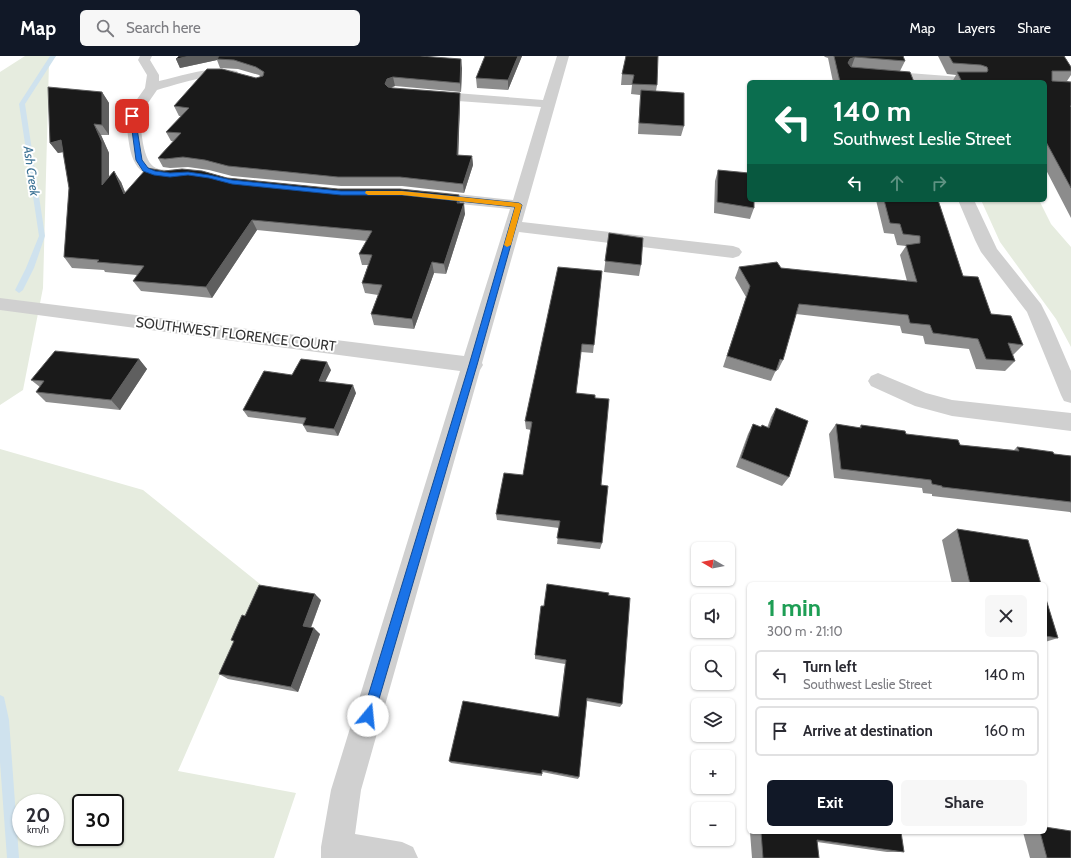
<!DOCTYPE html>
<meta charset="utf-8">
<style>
body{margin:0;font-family:Cabin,sans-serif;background:#f7f7f7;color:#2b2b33;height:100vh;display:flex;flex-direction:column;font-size:15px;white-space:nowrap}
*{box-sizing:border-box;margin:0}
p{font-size:13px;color:#7c7c81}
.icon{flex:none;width:22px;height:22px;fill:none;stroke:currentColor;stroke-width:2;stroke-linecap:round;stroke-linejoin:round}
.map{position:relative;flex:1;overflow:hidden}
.details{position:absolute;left:747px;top:526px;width:300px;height:252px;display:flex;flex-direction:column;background:#fff;border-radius:6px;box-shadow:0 1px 3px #0004}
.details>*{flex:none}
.hud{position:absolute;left:747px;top:24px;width:300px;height:122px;border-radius:6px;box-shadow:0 1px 3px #0004;background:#0b6e4f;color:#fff;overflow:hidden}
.needle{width:26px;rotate:279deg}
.buttons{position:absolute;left:691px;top:486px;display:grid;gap:8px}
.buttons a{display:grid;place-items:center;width:44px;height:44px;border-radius:6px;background:#fff;box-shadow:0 1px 3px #0004;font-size:20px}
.speed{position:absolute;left:12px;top:738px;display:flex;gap:8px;font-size:20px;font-weight:700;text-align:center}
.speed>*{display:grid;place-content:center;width:52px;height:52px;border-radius:50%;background:#fff;box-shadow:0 1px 3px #0004;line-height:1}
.speed small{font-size:10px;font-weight:400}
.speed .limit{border:2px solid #111;border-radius:6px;background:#fff;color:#111}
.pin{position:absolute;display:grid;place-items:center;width:34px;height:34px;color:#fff;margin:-17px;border-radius:8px;box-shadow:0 2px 6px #0006}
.me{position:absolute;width:44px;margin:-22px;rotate:17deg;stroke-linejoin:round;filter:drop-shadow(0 0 3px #0008)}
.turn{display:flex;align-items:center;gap:14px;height:84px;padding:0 20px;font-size:18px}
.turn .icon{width:52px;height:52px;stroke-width:2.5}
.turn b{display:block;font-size:28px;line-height:34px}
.lanes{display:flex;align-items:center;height:38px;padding:0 20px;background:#0003;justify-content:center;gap:20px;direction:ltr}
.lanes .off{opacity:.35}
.round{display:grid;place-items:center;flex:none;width:42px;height:42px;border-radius:6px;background:#f7f7f7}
.headline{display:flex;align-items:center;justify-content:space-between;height:68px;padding:0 20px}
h1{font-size:24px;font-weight:800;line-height:30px;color:#1e9e55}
.cta{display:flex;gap:8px;margin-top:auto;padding:8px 20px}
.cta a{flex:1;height:46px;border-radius:6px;background:#111827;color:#fff;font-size:16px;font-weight:800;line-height:46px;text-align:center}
.cta a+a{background:#f7f7f7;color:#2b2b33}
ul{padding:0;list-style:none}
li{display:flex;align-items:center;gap:12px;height:50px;margin:0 8px 6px;padding:0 12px;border:2px solid #e1e1e2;border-radius:6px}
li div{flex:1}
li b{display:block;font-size:15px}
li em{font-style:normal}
header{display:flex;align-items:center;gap:24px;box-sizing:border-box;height:56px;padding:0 20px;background:#111827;color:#fff}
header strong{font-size:19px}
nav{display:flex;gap:22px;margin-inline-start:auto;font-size:14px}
.search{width:280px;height:36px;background:#f7f7f7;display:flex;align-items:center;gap:10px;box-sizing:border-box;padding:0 14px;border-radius:6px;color:#7c7c81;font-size:15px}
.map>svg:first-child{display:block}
</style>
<header>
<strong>Map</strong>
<div class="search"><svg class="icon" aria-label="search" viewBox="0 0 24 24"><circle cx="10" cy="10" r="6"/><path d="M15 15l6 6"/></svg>Search here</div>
<nav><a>Map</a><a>Layers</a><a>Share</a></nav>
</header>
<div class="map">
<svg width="1071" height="802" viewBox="0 0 1071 802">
<rect width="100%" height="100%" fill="#fff"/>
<!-- green -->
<path fill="#e6ecdf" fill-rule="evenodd" d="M25,0H56L49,6L43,232L23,334L0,349V16Z
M981,144H1039L1051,168L1071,191V291L1056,263L1000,186Z
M0,393L143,434L260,528L178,715L296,737L274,802H0ZM21,747H55V781H21ZM81,747H115V781H81Z"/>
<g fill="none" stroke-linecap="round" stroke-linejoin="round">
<!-- stream -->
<path fill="#cfe2ee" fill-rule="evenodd" d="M50,0H56L25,48L45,180L34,212L23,234L19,237L15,234L26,212L39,180L19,48Z
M0,639L4,641L9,664L19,802H7L0,706Z"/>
<!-- minor -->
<path fill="#d0d0d0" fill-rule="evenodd" d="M140,0H152L150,4L159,19V25C185,19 211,9 237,15L239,18L237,21C228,23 219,19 209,21C192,23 174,29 157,34L139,60C142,74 142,106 156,112C163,115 172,113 180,115L183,118L180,121C171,123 162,123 153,121C126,113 130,82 125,60L145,32L147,19L138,4Z
M557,0H569L522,166L733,190L739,192L742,196L739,200L733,202L519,176L482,307L483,309L480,314L361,734L355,778L402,786L413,791L418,802H321V791L331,734L460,315L0,254V242L464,300L510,153L430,145L424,143L422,140L424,137L430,135L513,144L541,51L430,43L425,42L423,39L425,36L430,35L543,44Z
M882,15L974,22L979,23L980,26H924L878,22L876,19L878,16Z
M958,144H974L997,193L1041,248L1050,266L1071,315V347L1064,345L1061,339L1027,256L981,196L975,184Z
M878,317L926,337L952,344L1071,357V375L952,360L915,350L871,330L868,325L871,320Z"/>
</g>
<!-- wall -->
<path fill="#8c8c8c" d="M179,0L462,12L461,36L395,30L390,32L460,37V46L458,99L472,100L473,109L464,137L402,130H341L232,120L209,114L188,111L170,112L163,111L158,102L173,85H171L166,76L181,60H179L174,50L261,21L259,19L238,13L220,12L217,4L180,12L176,3Z
M485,0H522L508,34L477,32L476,22Z
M626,0L657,29L656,35L684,70L681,80L638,78L640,39L631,38L632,29H621L622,18Z
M824,0H903L905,5L900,15L914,26H833L828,2L825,1Z
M938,0H1064L1071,11V19L1067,25L1071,26V162L1045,112V26H952L956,19L947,18Z
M102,36L109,47V79H101L109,97V121L121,126L125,136L164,115L460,147L465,158L446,218L434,217L414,273L374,269L371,258L378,239L365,237L362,227L368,209H362L359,198L367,185L257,174L212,242L141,235L133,225L137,219L105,216L104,214L72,212L64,201L69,132L63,96L58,97L50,87Z
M718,114L754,152L750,163L714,157L715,125Z
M876,144H938L963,220L991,258L1023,289L1013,299L1015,305L1005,315L976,313L969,293L925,288L923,280L902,277L900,270L796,258L783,304L778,314H776L771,325L723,311L746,241L735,222L739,211L781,212L907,225L900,199L906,190L897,189L894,178L884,177Z
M609,177L641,209L639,220L604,216Z
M602,215L593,297L581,296L576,337L601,429L602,487L600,493L557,488L559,472L497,464L496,458L523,419L531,374L526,373L525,365Z
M139,303L147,313L120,354L46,346L36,336L40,331L31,324Z
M331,314L325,326L356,337L338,380L307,376L303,369V368L248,361L243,354L292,319Z
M776,352L789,421L782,430L736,411L748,378L753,368L761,371L762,369L767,372L771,361Z
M836,368L859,372L861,369L960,389L1014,394L1017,391L1054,398L1071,400V457L1070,456L932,440V438L923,437L922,432L834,422L829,378Z
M957,473L1041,528H952L942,484Z
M608,539L622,648L620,651L587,645L579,721L578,723L542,716V720L451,707L449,705L558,661L565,608L535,603V599L544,550Z
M1045,540L1058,582L1045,586Z
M321,544L311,572L320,578L298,636L228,623L219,618L234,586L231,584L245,560Z
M748,744H749V759Z
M750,776H901L904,796H887L817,786L819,802H752Z
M1023,776H1045L1071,802H1030Z"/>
<!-- shaded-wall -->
<path fill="#5f5f5f" d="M190,0H229L217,3V4L180,12L176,3Z
M518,0H522L508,34V24Z
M855,1L851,12L846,13L850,3Z
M461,3L462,12L461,36L460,27Z
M393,21L395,30L389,32L385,28L387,23Z
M102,36L109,47V79L102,69Z
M460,37V46L458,108L457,99Z
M94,68L101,79L109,97V139L102,129Z
M61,84L69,95L58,97L50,87Z
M472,100L473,109L464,137L463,128Z
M114,115L121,126L130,149L124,138Z
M459,139L460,149L457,147Z
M464,147L465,158L446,218L444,208Z
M252,164L257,174L212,242L206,231Z
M432,206L434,217L414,273L412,263Z
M139,303L147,313L120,354L111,344Z
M327,306L331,314L322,332L319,325Z
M353,329L356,337L338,380L334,373Z
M315,538L321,544L309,576L303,570Z
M314,572L320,578L298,636L291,631Z"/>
<!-- building -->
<path fill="#1a1a1a" stroke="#5f5f5f" d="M179,0H190L176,3Z
M219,0H420L461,3L460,27L393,21L387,23L385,28L388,31L393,32L460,37L457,99L472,100L463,128L400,121H338L228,110L205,104L183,101L165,103L158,102L181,77L166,76L189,52L174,50L207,13H222L256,22L263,20L264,16L256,11L234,4L217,3Z
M485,0H518L508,24L476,22Z
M626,0H658L657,29L632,28L634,19L622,18Z
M834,0H903L905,5L855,1L850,3L848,7L851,11L910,16L914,26H840Z
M949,0H1064L1071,11V15H1052V25L1071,26V50H1070L1071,51V132L1045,84V26H962L957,16H987L988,14L987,11L981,9L953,7Z
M48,31L102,36V69L94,68L102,86V129L114,115L124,138L147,112L164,115L182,113L202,115L227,122L338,133H400L459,139L457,147H464L444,208L432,206L412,263L371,258L382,229L362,227L372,199L359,198L372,175L252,164L206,231L133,225L144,210L97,206L99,204L64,201L69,132L61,84L50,87Z
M641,34L684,37V70L639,67Z
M718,114L749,117V144H754V152L717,146Z
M884,144H938L963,220L978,221L991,258L1011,260L1023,289L1008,287L1015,305L986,303L978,283L933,277L930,269L910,267L908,259L799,248L783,304L780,303L776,315L727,300L750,230L739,211L777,206L781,212L917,226L906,189L920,187V180L903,178L900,168L890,167Z
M609,177L643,182L641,209L605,205Z
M558,211L602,215L594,289L582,288L576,337L595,339V342L609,343L601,429L608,430L602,487L557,482L560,465L496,458L504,417L523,419L532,366L525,365Z
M55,295L139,303L111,344L36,336L44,325L31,324Z
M301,303L327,306L319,325L353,329L334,373L303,369L306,362L243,354L264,315L292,319Z
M776,352L808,365L789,421L741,402L753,368L761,371L762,369L769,372Z
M836,368L861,372V369L905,375L906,378L958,384L960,389L1019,395L1017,391L1053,396L1054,398L1071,400V446L942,431V430L932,428L931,424L841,413Z
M957,473L1028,484L1041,528H970Z
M547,528L609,537L608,539L630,542L622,648L587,642L579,721L542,714V718L449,705L463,645L559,661L566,604L535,599L541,550H544Z
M259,529L315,538L303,570L314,572L291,631L219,618L234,585L231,584L242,559L245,560Z
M1045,540L1058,582L1045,580Z
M1045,771L1071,775V802H1047L1040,776H1045Z
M761,776H901L904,796L817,784L819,802H763Z"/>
<!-- route -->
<path fill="#1a73e8" stroke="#114b97" d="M130,59L135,60L142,104L148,112L155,115L170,117L188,116L209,119L232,124L341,135H402L519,147L522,149L477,309L374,660L372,664L368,666L364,664L362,660L469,309L515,151L402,139H341L232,128L209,122L188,119L170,121L154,119L143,115L136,104Z"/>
<!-- slow -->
<path fill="#f59e0b" d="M366,135H402L519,147L522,149L511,189L507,191L504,189L515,151L402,139H368L365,137Z"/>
<g text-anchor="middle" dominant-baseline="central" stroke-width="4" stroke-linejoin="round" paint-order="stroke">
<!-- far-water labels -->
<g font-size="13" font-style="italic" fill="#3f7597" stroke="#fff">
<text transform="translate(32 115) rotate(82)">Ash Creek</text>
</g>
<!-- street labels -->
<g font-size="14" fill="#333" stroke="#fff">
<text transform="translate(236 278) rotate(7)">SOUTHWEST FLORENCE COURT</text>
</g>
</g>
</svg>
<div class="buttons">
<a><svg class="needle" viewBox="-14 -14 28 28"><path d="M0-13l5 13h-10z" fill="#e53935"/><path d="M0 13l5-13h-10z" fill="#7c7c81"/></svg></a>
<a><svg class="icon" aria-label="sound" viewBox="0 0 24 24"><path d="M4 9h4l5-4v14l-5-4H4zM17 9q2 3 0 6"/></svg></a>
<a><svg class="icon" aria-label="search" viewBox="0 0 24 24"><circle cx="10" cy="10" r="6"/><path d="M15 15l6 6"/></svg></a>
<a><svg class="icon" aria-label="layers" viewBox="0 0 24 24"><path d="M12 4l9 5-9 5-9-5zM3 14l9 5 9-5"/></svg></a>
<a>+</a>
<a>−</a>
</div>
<div class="speed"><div>20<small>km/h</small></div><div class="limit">30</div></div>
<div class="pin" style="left:132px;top:60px;background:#d93025"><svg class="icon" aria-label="arrive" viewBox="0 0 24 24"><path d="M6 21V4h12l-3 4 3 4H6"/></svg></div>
<svg class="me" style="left:368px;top:660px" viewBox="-20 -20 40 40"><circle r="19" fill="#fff"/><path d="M0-13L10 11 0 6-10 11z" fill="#1a73e8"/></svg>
<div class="hud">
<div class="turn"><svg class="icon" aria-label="left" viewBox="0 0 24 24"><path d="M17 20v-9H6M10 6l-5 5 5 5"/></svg><div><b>140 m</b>Southwest Leslie Street</div></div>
<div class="lanes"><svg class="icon" aria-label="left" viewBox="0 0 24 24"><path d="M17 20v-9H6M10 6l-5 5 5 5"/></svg><svg class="icon off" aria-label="ahead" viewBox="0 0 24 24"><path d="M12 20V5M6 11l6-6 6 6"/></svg><svg class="icon off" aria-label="right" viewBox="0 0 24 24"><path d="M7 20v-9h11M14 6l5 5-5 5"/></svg></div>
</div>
<section class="details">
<div class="headline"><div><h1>1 min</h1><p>300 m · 21:10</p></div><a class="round"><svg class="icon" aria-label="close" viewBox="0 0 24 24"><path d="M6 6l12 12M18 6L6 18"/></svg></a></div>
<ul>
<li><svg class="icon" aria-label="left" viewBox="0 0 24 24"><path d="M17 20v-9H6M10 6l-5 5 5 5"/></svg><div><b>Turn left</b><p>Southwest Leslie Street</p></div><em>140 m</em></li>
<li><svg class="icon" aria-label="arrive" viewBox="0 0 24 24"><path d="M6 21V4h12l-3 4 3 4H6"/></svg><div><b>Arrive at destination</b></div><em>160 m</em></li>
</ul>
<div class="cta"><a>Exit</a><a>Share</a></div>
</section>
</div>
